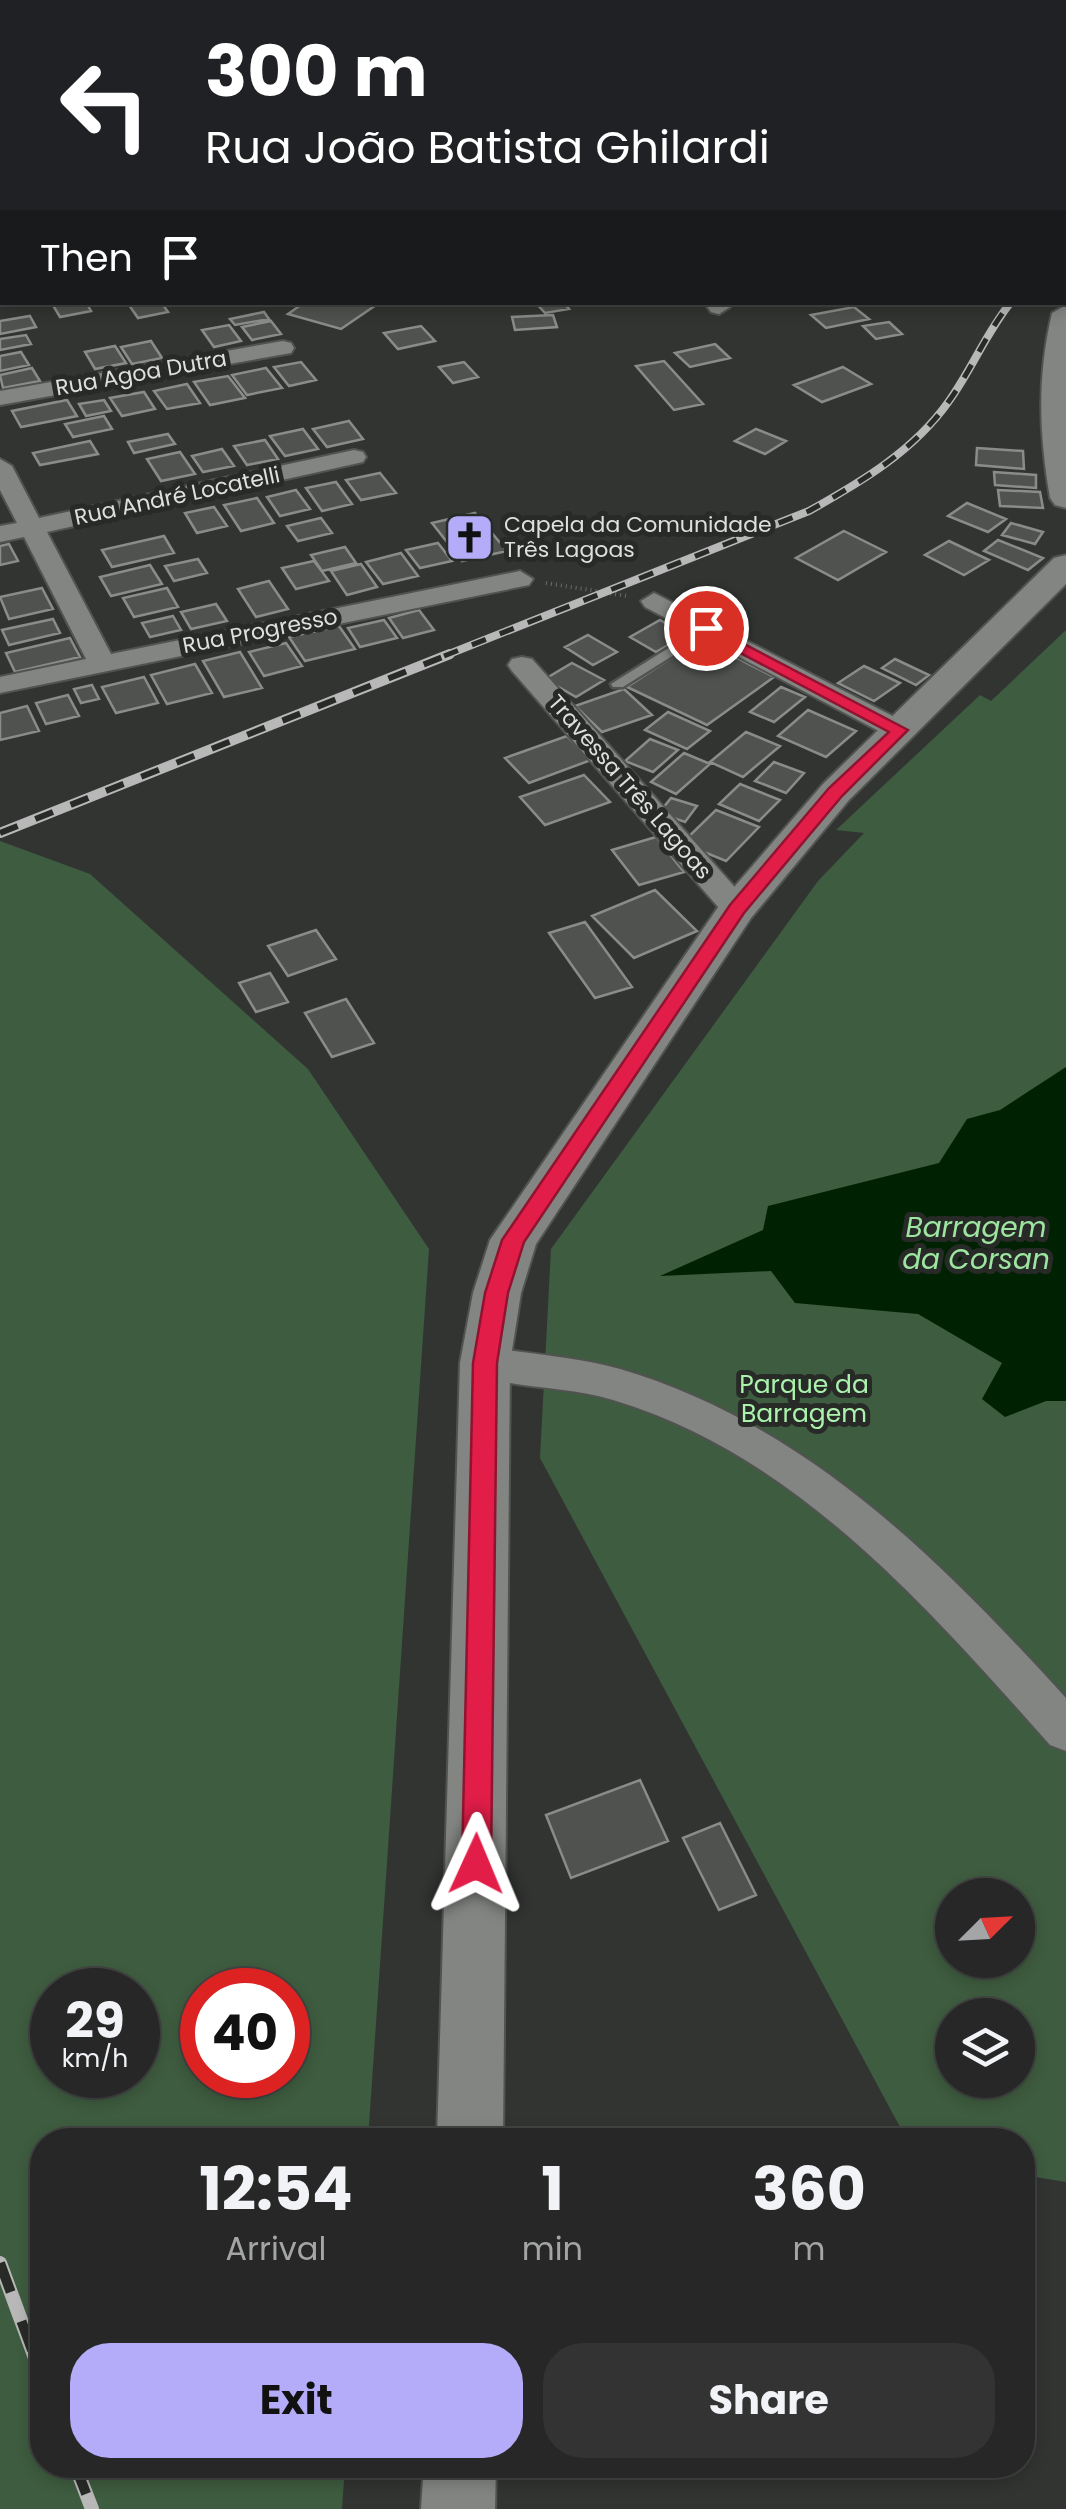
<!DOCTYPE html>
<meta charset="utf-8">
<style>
body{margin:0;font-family:Poppins,sans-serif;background:#323332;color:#f1f3f6;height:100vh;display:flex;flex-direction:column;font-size:38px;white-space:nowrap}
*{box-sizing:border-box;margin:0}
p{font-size:32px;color:#a4a5a7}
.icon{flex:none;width:55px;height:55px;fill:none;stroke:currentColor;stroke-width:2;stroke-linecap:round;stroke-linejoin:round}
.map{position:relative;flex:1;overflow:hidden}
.side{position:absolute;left:30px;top:2128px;width:1005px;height:350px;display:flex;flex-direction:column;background:#262726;border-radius:40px;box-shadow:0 5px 15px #0003,0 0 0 2px #424443}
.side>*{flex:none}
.banner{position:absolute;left:0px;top:0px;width:1068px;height:305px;box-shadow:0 5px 15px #0003,0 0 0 2px #424443;background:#202124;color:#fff;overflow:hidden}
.needle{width:65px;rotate:66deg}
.tools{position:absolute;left:935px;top:1878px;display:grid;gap:20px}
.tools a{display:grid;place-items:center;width:100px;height:100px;border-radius:50%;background:#262726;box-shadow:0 5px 15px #0003,0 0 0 2px #424443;font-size:50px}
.speed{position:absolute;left:30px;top:1968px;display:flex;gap:20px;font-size:50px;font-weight:700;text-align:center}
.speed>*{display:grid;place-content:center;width:130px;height:130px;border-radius:50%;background:#262726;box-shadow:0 5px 15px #0003,0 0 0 2px #424443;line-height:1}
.speed small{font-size:25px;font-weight:400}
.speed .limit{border:15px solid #d22;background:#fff;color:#111}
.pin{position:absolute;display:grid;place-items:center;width:85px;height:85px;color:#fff;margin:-42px;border:5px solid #fff;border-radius:50%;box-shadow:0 2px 10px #0007}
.me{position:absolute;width:110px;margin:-55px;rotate:1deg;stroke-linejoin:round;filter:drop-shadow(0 0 8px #0008)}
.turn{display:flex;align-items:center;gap:35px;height:210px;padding:0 40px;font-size:45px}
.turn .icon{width:130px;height:130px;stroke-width:2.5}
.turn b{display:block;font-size:70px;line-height:85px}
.then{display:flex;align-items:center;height:95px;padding:0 40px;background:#0003;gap:20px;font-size:38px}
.eta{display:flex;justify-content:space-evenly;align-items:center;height:170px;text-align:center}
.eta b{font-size:60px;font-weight:700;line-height:70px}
.primary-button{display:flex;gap:20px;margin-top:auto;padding:20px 40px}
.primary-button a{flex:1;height:115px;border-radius:40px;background:#b4acf9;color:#111;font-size:40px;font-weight:700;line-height:115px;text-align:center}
.primary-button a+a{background:#323332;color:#f1f3f6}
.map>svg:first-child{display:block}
</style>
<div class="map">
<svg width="1066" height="2509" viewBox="0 0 1066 2509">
<rect width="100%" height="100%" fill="#323432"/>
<!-- green -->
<path fill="#3e5c3f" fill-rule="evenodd" d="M1066,630V2182L1023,2175L1022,2140H907L540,1458L551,1249L818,881L864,833L836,830L980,695L991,701ZM952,1895H1018V1960H952ZM952,2015H1018V2080H952Z
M0,841L90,874L308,1069L429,1249L368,2140H42V2465H345L342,2509H0ZM52,1990H138V2075H52ZM202,1990H288V2075H202Z"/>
<!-- water -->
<path fill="#002203" d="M1066,1067V1401H1046L1005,1417L982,1399L1002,1363L918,1314L795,1303L771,1271L660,1276L763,1230L768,1206L939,1163L967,1119L1000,1110Z"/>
<!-- building -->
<path fill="#4f524f" stroke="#898c89" stroke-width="2.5" d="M51,302H86L91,311L60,317Z
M161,302L168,312L138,318L129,305Z
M305,302H368L376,305L341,329L288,314Z
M535,302H563L569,309L545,313Z
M854,307L869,319L826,328L811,315Z
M264,312L269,319L235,325L230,319Z
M553,315L557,327L515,330L512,317Z
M30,316L36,327L0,334V321Z
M271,321L281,334L252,340L242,327Z
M889,322L902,334L876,339L863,326Z
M229,325L241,341L214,347L202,330Z
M421,326L435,341L398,349L384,333Z
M26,335L31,344L0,350V339Z
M151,341L162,358L132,364L121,347Z
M715,344L730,358L690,367L675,353Z
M115,346L126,363L95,369L85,352Z
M21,352L29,365L0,371V356Z
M664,361L703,404L674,410L636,366Z
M301,362L316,380L289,386L274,367Z
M464,362L478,377L453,383L439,367Z
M843,367L871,384L822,402L794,385Z
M32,368L40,381L3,388L0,375Z
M266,368L282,388L247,395L232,375Z
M228,376L245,398L210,405L194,382Z
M187,384L200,403L167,409L154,391Z
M144,392L155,409L122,416L110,398Z
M67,400L77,416L21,427L12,411Z
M104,400L111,411L86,416L79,404Z
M104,416L112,429L73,437L65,424Z
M349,421L363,439L327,447L313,429Z
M303,429L318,449L285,456L270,436Z
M756,429L786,441L765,454L735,441Z
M168,434L175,444L134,453L128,442Z
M265,440L278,459L247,465L234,446Z
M90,441L98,454L40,465L33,453Z
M977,448L1023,451L1024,469L976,465Z
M222,449L234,466L203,472L192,456Z
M180,452L195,474L161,481L147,459Z
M994,472L1036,475V488L995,485Z
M380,473L396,493L361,500L346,480Z
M336,482L352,504L322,511L306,488Z
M296,490L310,509L280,516L267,497Z
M998,490L1040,492L1043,508L1000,506Z
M257,498L274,523L241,531L224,505Z
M967,503L1006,519L988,532L948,516Z
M214,507L227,526L197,533L185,513Z
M475,513L507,551L462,561L432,523Z
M321,518L332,533L298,541L287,526Z
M1011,523L1043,532L1035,544L1002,535Z
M844,531L886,552L838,580L796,558Z
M164,536L174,553L112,567L102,550Z
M998,540L1043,558L1028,570L984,551Z
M949,541L989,560L964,575L925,555Z
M438,543L452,561L420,568L406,550Z
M9,544L18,561L0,565V546Z
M345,547L356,563L322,571L311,555Z
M401,553L418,576L383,584L366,562Z
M198,559L207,573L174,581L165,566Z
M314,561L329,581L296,589L282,568Z
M361,564L377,587L347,595L331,571Z
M150,565L162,584L111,596L100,577Z
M269,581L288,609L256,617L238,589Z
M42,588L53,609L9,619L0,597Z
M167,588L178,607L134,617L123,598Z
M216,604L227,621L191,629L181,612Z
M419,610L434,630L403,638L389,618Z
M173,616L181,630L150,637L142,623Z
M53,619L60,633L9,645L2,630Z
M384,620L397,638L360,647L348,628Z
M660,620L686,635L656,652L630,637Z
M339,626L355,649L305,661L289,637Z
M588,635L617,652L593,665L565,647Z
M70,638L80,657L15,672L6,653Z
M700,639L774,677L707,725L627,687Z
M286,643L302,666L264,676L249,652Z
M240,652L262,688L224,697L203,661Z
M895,659L929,675L916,685L882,668Z
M572,663L604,680L576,697L545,679Z
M195,664L212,693L167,704L151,675Z
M864,666L900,683L874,701L838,683Z
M144,677L158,703L116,713L102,687Z
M92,685L99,699L81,703L74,689Z
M781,687L805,697L774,722L750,712Z
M624,689L652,715L602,732L575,706Z
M68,695L79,716L46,724L36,703Z
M27,706L39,731L0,740V713Z
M808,710L856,731L826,757L778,736Z
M668,712L710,731L687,749L645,730Z
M746,732L780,746L743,777L710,762Z
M567,736L591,760L529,783L505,758Z
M650,739L678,750L653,772L625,761Z
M684,753L710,764L676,794L651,782Z
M774,762L804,773L786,793L755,781Z
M584,775L610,802L545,825L520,797Z
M740,784L780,800L759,821L719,804Z
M671,798L697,806L685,822L659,813Z
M716,810L759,827L726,861L682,843Z
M656,837L684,872L639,885L612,850Z
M655,890L697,931L634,958L592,916Z
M585,922L632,987L595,998L549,933Z
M316,930L336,959L288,976L268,946Z
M270,973L288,1002L256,1012L239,983Z
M346,999L374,1043L332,1057L305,1013Z
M640,1780L668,1841L571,1878L546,1815Z
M720,1823L756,1895L719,1910L683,1838Z"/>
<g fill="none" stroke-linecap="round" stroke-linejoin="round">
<defs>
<path id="service" d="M707,624L712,625V631L623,687H613L611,684Z"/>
<path id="minor" d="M0,285H2V297H0Z
M704,302H727L730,307L719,314L711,312Z
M283,341L291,343L294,348L291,353L0,405V391Z
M354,450L363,452L366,457L363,462L47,532L111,654L520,571L533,579L529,585L0,693V677L86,659L24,537L0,542V526L17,523L0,490V459L12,466L39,518Z
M654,593L910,725L914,731L910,737H890L645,607L641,601Z
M522,657L532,659L748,902L753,909L748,916L737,919L726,916L512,671L508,665L512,659Z
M485,1347C529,1354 577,1357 620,1369C806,1424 939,1559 1066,1698V1751L1050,1745C928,1608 795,1454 613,1400C567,1386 517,1389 471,1374L465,1363L471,1352Z"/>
<path id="tertiary" d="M0,220H2V236H0Z
M1065,251H1066V268H1065Z
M1066,305V508L1055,505L1050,498C1039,433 1037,377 1052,313Z
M1066,555V584L849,800L751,918L536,1244L521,1293L510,1363L503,2140H437L460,1363L473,1293L490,1240L723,900L823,784L1054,558Z
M424,2465H496L495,2509H421Z"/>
</defs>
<!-- service casing -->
<use href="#service" stroke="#515351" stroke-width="5"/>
<!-- minor casing -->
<use href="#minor" stroke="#515351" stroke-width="4"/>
<!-- tertiary casing -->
<use href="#tertiary" stroke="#515351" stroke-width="4"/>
<!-- path -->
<path stroke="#6a6b6a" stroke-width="4" stroke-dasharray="1 4" stroke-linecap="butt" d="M546,583L627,596"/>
<!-- service -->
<use href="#service" fill="#828582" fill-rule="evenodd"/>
<!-- minor -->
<use href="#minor" fill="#828582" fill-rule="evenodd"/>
<!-- tertiary -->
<use href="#tertiary" fill="#828582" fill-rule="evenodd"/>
<defs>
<path id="rail-far2" d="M444,656L809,511C861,482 914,451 949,401C972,369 986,333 1011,302"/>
<path id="rail-far1" d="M0,833L450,654"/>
<path id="rail" d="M0,2263L42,2377
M75,2465L92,2509"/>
</defs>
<!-- rail-far2 casing -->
<use href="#rail-far2" stroke="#b7b8b7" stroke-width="8"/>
<!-- rail-far1 casing -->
<use href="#rail-far1" stroke="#b7b8b7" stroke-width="10"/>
<!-- rail casing -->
<use href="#rail" stroke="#b7b8b7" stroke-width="14"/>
<!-- rail-far2 -->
<use href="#rail-far2" stroke="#282a28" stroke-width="5" stroke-dasharray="15" stroke-linecap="butt"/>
<!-- rail-far1 -->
<use href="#rail-far1" stroke="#282a28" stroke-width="6" stroke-dasharray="19" stroke-linecap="butt"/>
<!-- rail -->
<use href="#rail" stroke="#282a28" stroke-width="10" stroke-dasharray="31" stroke-linecap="butt"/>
</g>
<!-- route -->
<path fill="#e11d48" stroke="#92132f" stroke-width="2.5" d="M706,624L908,730L842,796L744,913L524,1242L508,1293L497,1363L491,1864L486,1874L476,1878L466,1874L462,1864L473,1363L485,1293L502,1240L730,905L829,788L889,732L701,632L698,628Z"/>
<!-- icons -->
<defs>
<symbol id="church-square" viewBox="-11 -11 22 22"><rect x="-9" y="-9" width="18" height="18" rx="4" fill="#b4acf9" stroke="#282a28"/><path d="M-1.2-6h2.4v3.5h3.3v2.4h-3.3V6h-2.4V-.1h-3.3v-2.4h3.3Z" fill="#111"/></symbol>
</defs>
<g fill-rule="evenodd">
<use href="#church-square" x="442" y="510" width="55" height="55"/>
</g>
<g text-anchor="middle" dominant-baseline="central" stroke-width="10" stroke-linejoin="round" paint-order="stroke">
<!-- far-street labels -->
<g font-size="22" fill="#dedfde" stroke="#282a28">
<text transform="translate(141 373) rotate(-10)">Rua Agoa Dutra</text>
<text transform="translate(177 496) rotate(-12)">Rua André Locatelli</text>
<text transform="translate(260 631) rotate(-11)">Rua Progresso</text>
<text transform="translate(630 787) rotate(49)">Travessa Três Lagoas</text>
</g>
<!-- far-poi labels -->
<g font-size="22" fill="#dedfde" stroke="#282a28" text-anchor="start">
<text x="504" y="524">Capela da Comunidade<tspan x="504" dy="25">Três Lagoas</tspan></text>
</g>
<!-- park labels -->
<g font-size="25" fill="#abf3ad" stroke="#282a28">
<text x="804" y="1384">Parque da<tspan x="804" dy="29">Barragem</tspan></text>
</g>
<!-- water labels -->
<g font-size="28" font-style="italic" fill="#9de5a0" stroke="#282a28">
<text x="976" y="1227">Barragem<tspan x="976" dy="32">da Corsan</tspan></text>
</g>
</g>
</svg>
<div class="tools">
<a><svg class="needle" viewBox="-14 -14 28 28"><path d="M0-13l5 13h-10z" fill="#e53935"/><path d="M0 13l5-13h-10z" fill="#a4a5a7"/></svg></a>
<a><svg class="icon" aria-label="layers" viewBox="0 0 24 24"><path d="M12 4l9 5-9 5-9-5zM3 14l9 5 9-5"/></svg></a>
</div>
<div class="speed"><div>29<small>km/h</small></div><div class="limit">40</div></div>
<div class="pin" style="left:706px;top:628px;background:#d93025"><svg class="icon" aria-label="arrive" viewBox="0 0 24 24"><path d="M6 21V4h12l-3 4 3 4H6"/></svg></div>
<svg class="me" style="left:476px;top:1864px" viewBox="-20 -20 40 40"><path d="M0-17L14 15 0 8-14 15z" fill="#e11d48" stroke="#fff" stroke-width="4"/></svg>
<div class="banner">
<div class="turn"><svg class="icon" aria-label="left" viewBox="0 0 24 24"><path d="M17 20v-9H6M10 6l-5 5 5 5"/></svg><div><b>300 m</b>Rua João Batista Ghilardi</div></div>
<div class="then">Then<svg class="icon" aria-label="arrive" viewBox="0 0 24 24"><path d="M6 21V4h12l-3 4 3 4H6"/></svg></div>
</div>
<section class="side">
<div class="eta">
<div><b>12:54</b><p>Arrival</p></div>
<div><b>1</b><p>min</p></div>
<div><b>360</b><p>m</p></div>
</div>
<div class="primary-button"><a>Exit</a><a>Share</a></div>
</section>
</div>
